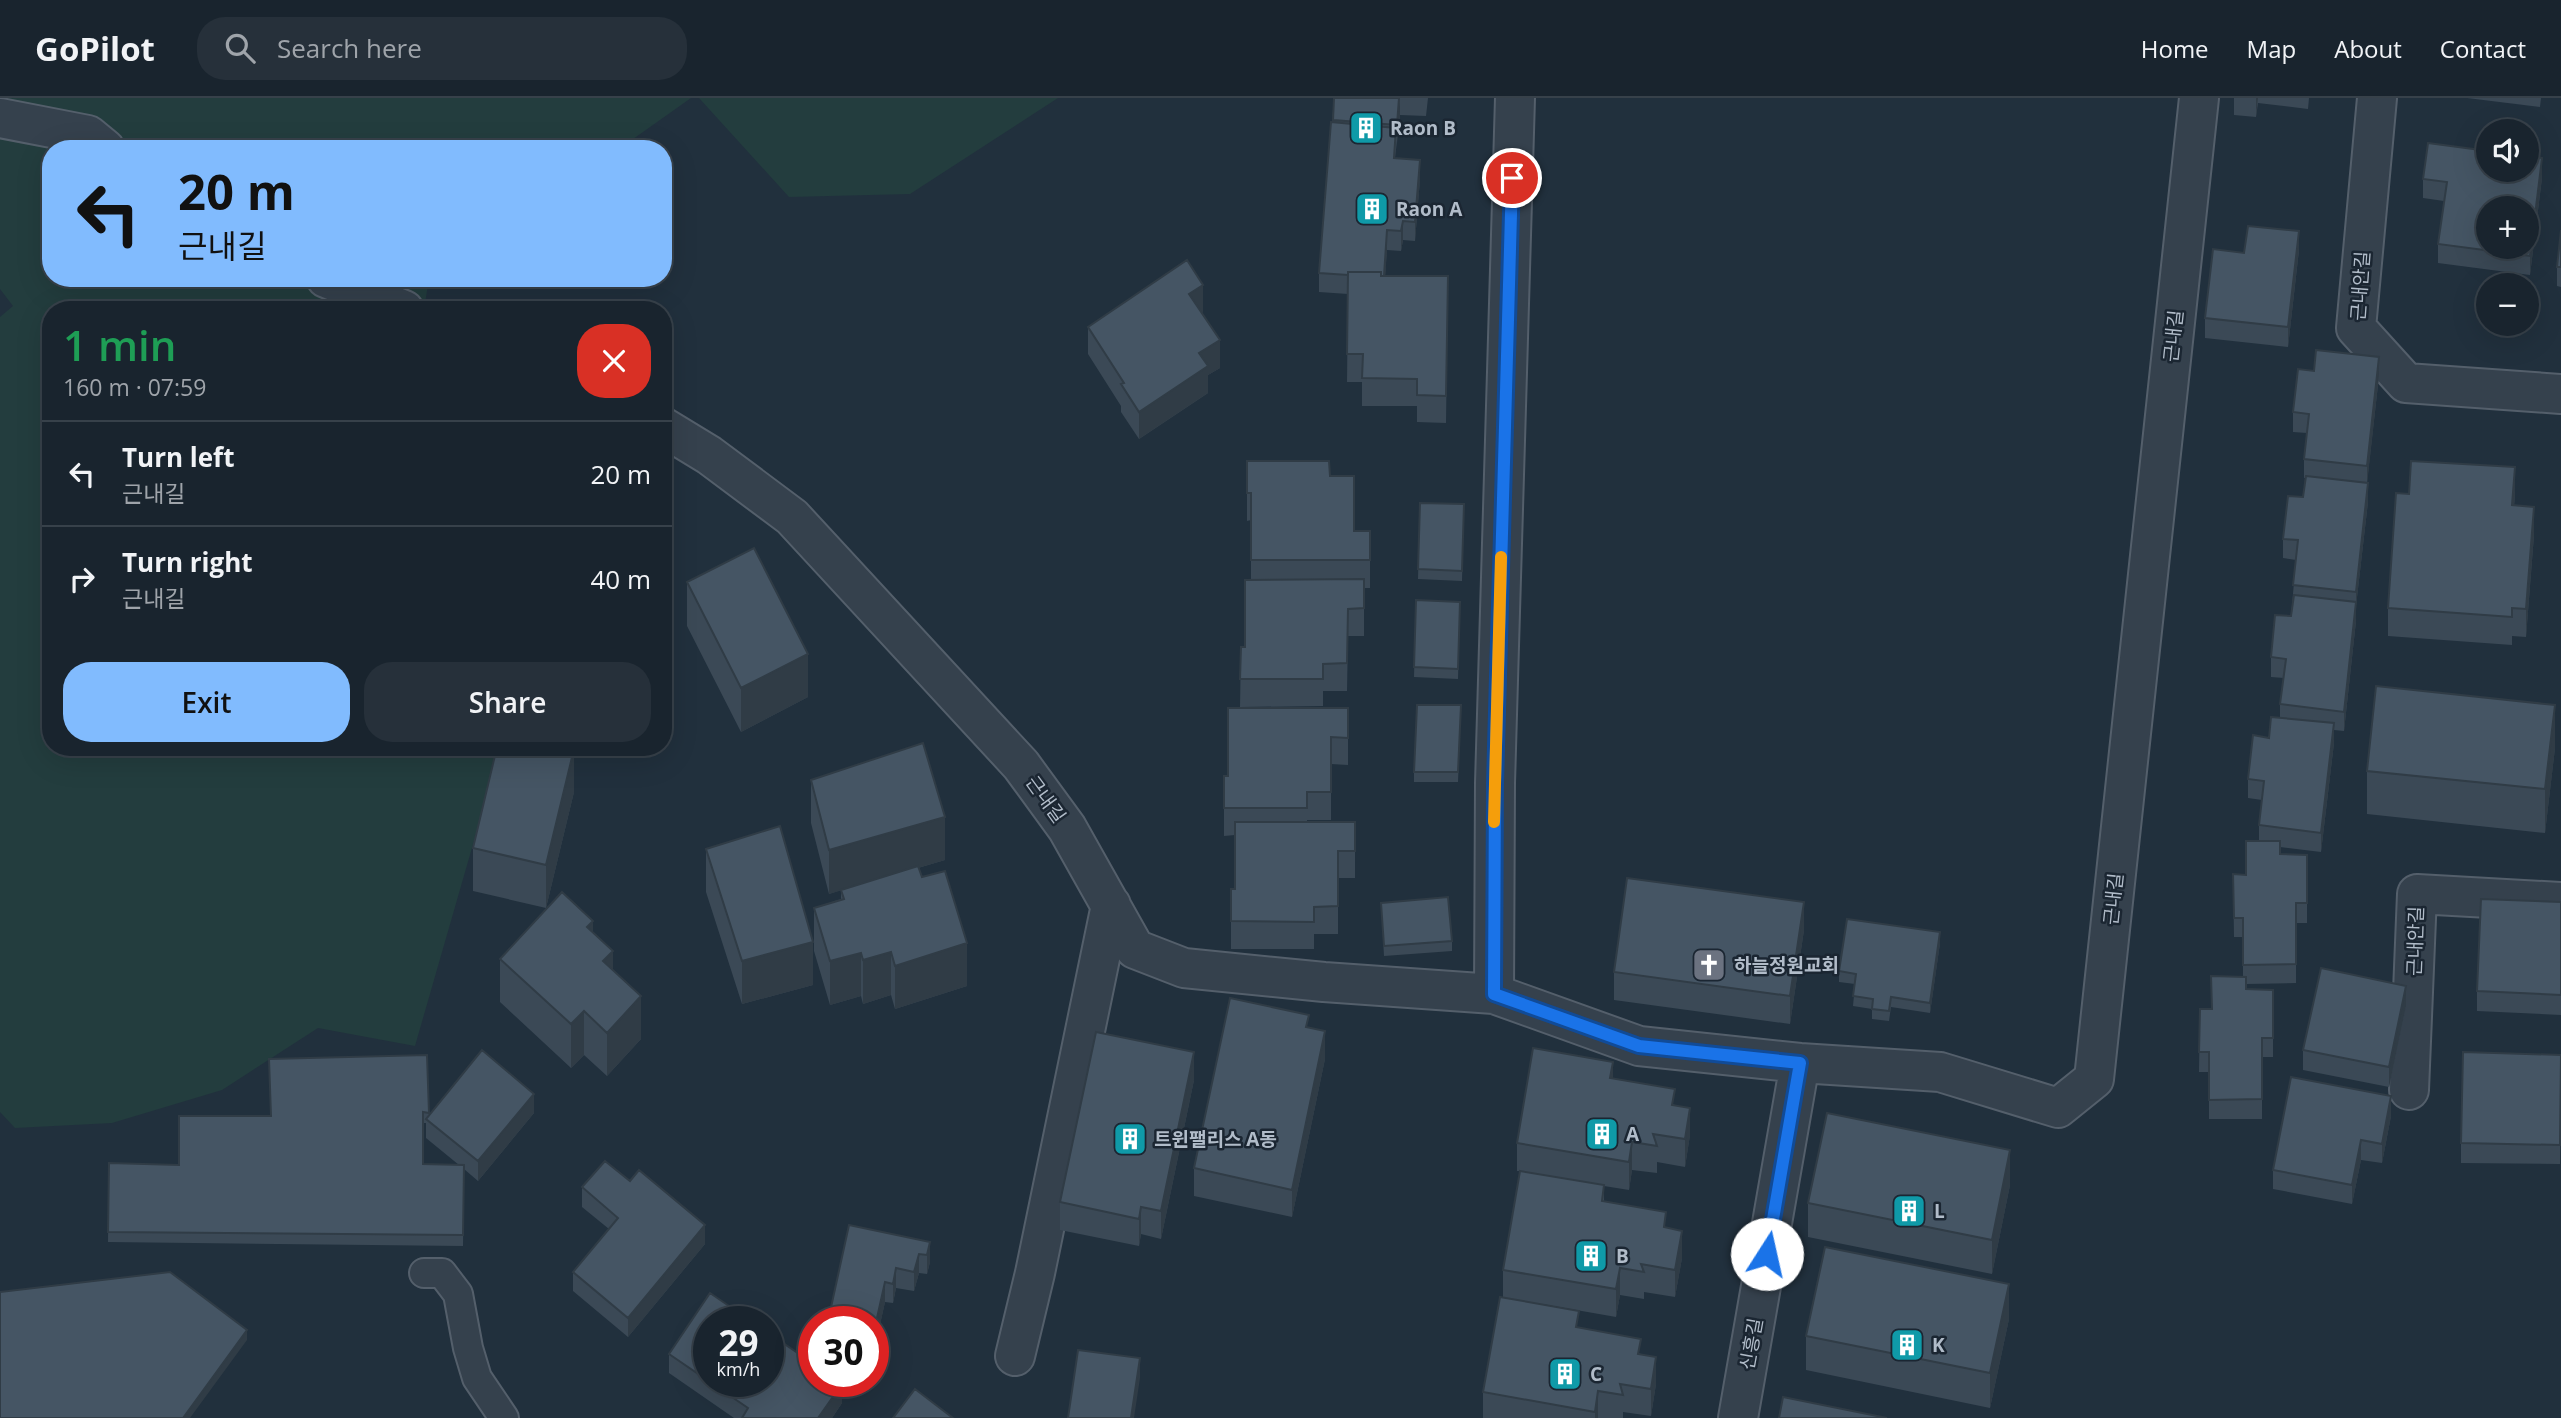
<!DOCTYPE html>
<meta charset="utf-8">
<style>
body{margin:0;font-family:"Open Sans","Noto Sans KR",sans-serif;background:#26303a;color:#f1f3f6;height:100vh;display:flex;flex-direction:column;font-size:26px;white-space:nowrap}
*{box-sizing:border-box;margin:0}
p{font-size:23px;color:#9fa4aa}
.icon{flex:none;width:38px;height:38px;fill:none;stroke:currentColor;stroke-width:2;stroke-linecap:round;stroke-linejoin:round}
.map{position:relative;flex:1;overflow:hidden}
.details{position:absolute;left:42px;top:203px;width:630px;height:455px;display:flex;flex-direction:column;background:#19242e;border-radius:28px;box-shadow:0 7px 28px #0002,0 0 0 2px #37414a}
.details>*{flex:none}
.guide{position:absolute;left:42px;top:42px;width:630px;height:147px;border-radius:28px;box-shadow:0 7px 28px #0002,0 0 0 2px #37414a;background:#81bbfe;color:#111;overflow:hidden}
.tools{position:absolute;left:2476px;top:21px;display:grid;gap:14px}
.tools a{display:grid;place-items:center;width:63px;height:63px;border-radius:50%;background:#19242e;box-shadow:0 7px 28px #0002,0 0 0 2px #37414a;font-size:35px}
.speed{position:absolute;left:693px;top:1208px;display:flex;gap:14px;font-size:35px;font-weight:700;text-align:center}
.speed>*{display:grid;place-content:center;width:91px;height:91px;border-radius:50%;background:#19242e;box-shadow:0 7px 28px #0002,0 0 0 2px #37414a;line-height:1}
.speed small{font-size:18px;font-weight:400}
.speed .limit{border:10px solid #d22;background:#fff;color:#111}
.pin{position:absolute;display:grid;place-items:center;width:60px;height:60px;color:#fff;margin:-30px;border:4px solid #fff;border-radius:50%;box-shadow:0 2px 7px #0007}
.me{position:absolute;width:77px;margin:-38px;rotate:10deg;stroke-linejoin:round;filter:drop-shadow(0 0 5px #0008)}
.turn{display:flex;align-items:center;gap:24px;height:147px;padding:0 21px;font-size:32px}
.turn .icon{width:91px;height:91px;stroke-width:2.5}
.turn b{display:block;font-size:49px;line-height:60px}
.round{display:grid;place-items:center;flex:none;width:74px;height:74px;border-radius:28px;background:#26303a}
.headline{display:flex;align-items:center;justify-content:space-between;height:119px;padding:0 21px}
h1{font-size:42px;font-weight:600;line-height:52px;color:#1e9e55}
.action{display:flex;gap:14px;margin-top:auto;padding:14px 21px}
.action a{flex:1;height:80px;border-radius:28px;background:#81bbfe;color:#111;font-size:28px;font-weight:600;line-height:80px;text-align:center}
.action a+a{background:#26303a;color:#f1f3f6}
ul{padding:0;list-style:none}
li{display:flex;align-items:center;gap:21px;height:105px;padding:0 21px;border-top:2px solid #37414a}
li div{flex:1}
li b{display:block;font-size:26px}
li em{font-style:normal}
header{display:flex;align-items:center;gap:42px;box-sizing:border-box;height:98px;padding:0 35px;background:#19242e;border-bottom:2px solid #37414a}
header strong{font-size:33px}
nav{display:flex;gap:38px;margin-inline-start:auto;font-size:24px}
.search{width:490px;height:63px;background:#26303a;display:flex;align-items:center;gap:18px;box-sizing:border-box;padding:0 24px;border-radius:28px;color:#9fa4aa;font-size:26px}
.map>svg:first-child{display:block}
</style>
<header>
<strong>GoPilot</strong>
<div class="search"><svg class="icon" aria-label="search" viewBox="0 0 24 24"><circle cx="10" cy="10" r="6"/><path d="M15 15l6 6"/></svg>Search here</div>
<nav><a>Home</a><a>Map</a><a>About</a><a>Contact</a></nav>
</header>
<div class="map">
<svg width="2561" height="1320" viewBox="0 0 2561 1320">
<rect width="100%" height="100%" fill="#21303d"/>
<!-- green -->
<path fill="#233d3e" d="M0,0H691L619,51H51V180H429L424,212H51V649H501L415,948L318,930L222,992L112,1025L15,1030L0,1014V219L13,208L0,191Z
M699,0H1058L910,96L789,99Z"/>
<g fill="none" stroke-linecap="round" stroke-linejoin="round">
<defs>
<path id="service" d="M424,1175H442L458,1196L468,1250L477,1280L504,1320"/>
<path id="minor" d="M2377,0L2356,230L2406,285L2561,296
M0,20L88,37L105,51
M326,180L404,212
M663,329L709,357L792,419L1021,667L1067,730L1135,851L1184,870L1324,884L1494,896L1639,948L1800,965L1940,974L2058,1010L2094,981L2199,0
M1494,896L1495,685L1515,0
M2409,992L2417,796L2561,804
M1015,1258L1035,1175L1111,807
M1738,1320L1800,965"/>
</defs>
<!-- service casing -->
<use href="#service" stroke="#545f6b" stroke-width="32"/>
<!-- minor casing -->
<use href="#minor" stroke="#545f6b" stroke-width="42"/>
<!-- service -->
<use href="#service" stroke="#35414d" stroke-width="28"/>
<!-- minor -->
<use href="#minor" stroke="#35414d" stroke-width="38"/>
</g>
<!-- wall -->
<path fill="#3b4956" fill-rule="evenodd" d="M1334,0H1428L1426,18L1400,17L1395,60L1420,81L1415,143L1403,142L1401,153L1387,152L1385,178H1448L1446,325L1417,324V308H1362V284H1347L1348,196L1319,194V175Z
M2234,0H2309L2308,11L2258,5L2256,19L2234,17Z
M2467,0H2541L2540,9Z
M2542,80L2530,177L2438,165V146L2444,103L2423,100V81Z
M2561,132V189L2557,188V169Z
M2299,152L2288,249L2205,240V220L2244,155Z
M1203,214L1202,215L1220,270L1208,277V295L1139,341L1121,314V308L1088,256V229Z
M2314,273L2379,278L2367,384L2368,404L2356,508V523L2344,633L2334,632V645L2321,754L2280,749V756L2307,757V825H2296V885L2246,886V891L2273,892V959H2262V1021H2209V974H2199L2200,911H2212L2243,879V839H2234L2233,776L2246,777L2259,743V727L2262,702L2248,700V681L2280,620V606L2284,580L2271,579V559L2291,518L2296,462L2283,460V441L2303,399L2305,380H2304V361L2307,335L2293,334V314Z
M1247,363L1330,378L1354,433H1370V490H1364V538H1348L1347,593H1323V608L1240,609L1241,549H1245L1251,482V422L1247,423Z
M2409,396L2515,397L2514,408L2534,437L2526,539L2512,538V547L2388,538V510Z
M1420,405L1464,406L1462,483L1418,481Z
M687,484L808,599L741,634L687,528Z
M1416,502L1460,504L1458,581L1414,579Z
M1461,607L1458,684H1414V674Z
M1348,610V667L1331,666V722H1307V724H1355V780H1338V836H1314V851H1231V791H1235V737L1224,738V678H1228Z
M2555,650L2545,735L2367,716V673Z
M811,682L945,762L918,770L967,888L895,911L891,897L863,906L861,898L830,907L814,853V810L841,801V792L829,796L811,725Z
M574,694L546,810L473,793V750Z
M706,751L813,887L742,906L706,794Z
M2561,804V917L2477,913V893Z
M1381,805L1452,843V853L1384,858Z
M1804,832L1790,926L1614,902V874Z
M593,834L613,872L641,941L607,978L584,957L571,970L500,904V861Z
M1940,845L1930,915L1891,909L1889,923L1872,921V911L1853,908L1855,886L1839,884V873Z
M2406,908L2389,989L2303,972V952Z
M1309,930L1325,961L1292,1119L1194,1098V1070Z
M427,957L429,1017L534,1015L478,1083L464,1071L463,1148L108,1144L109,1065L179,1067L271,1018ZM423,1025H426V1040L459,1067L423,1066Z
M2561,957L2560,1066L2461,1065V1045Z
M1613,980L1675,1007L1690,1037L1685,1069L1657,1064V1075L1632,1072L1629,1092L1604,1088V1104L1666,1130L1682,1160L1675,1199L1644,1194V1201L1620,1197L1616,1219L1542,1206L1579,1230L1641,1256L1656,1286L1651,1318L1623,1314V1320H1483V1294L1503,1200V1172L1520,1073H1517V1045Z
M1194,982L1161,1141L1141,1136L1139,1148L1060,1132V1104Z
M2391,1018L2382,1065L2361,1062L2352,1106L2273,1091V1072Z
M630,1083L705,1146L628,1239L573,1193V1174L609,1131L582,1109V1089Z
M2010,1087L1992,1176L1808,1139V1105Z
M930,1144V1164L927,1176L919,1175L914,1193L896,1190L893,1205L885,1204L873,1258V1223H828Z
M2009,1221L1990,1310L1806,1272V1238Z
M669,1256L842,1305L832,1320H734L669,1275Z"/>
<!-- shaded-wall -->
<path fill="#303c46" d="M1400,0V17L1397,46V27Z
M2256,0H2258L2256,19Z
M2542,60V80L2530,177V158Z
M1420,62V81L1415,143V124Z
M1403,123V142L1401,153V133Z
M1387,132V152L1384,199V179Z
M2299,133V152L2288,249V229Z
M1203,187V214L1189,224V196Z
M1220,242V270L1208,277V295L1139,341V314L1199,255Z
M2379,259V278L2367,387V368Z
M2515,369V397L2512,435V407Z
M2368,385V404L2356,508V523L2344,633V614L2356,509V494Z
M2534,409V437L2526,539V511Z
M808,556V599L741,634V590Z
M669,574V617L663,620V577Z
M2555,607V650L2545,735V691Z
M2334,625V645L2321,754V735Z
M574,651V694L546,810V767Z
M945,719V762L829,796V752Z
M1804,804V832L1790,926V898Z
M593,823V866L587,829Z
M1940,834V845L1930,915V905Z
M813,844V887L742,906V863Z
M967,845V888L895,911V868Z
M613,853V896L603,863Z
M891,854V897L863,906V862Z
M861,855V898L830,907V863Z
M2406,888V908L2389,989V969Z
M641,898V941L607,978V935Z
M584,913V957L571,970V926Z
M1325,933V961L1292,1119V1092Z
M1194,954V982L1161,1141V1113Z
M1613,964V991L1610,980Z
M534,996V1015L478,1083V1063Z
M2391,998V1018L2382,1065V1046Z
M1690,1010V1037L1685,1069V1041Z
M2361,1042V1062L2352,1106V1087Z
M1632,1044V1072L1629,1092V1064Z
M2010,1052V1087L1992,1176V1142Z
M1141,1109V1136L1139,1148V1121Z
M705,1127V1146L628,1239V1220Z
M1682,1133V1160L1675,1199V1172Z
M930,1144V1164L927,1176V1157Z
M919,1156V1175L914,1193V1174Z
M896,1170V1190L893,1205V1186Z
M1620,1170V1197L1616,1219V1191Z
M885,1184V1204L873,1258V1238Z
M2009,1186V1221L1990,1310V1275Z
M247,1232V1242L190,1320H183Z
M1656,1259V1286L1651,1318V1291Z
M1140,1260V1280L1134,1320H1131Z
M842,1286V1305L832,1320H818Z
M1598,1293V1320H1595V1314Z"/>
<!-- building -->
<path fill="#455564" stroke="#303c46" stroke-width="2" fill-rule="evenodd" d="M1334,0H1399L1397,27L1333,22Z
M1331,24L1396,30L1394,60L1420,62L1415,124L1403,123L1401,133L1387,132L1384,178H1381V174H1348V177L1319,175Z
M2428,45L2488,53V72H2527V58L2542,60L2530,158L2438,146L2447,84L2423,81ZM2488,110H2527V149H2488Z
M2248,128L2299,133L2288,229L2205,220L2213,151L2244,155Z
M2561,132V169H2557Z
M1187,162L1203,187L1189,196L1220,242L1199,255L1208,268L1139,314L1121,286L1124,285L1088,229Z
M1348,174H1381V178H1448L1446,298L1417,297V281L1362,280L1363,256H1347Z
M2316,252L2379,259L2367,368L2304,361L2309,316L2293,314L2298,271L2314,273Z
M1247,363H1329L1330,378H1354V433H1370V462H1251V395H1247Z
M2411,363L2515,369L2512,407L2534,409L2526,511L2512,510V519L2388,510L2396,395L2409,396Z
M2306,378L2368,385L2356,494L2293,487L2298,442L2283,441L2288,398L2303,399Z
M1420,405L1464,406L1462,473L1418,471Z
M754,450L808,556L741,590L687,484Z
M1364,481V510L1348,511L1347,565L1323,566V581H1240L1241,549H1245V482Z
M2294,497L2356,504L2344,614L2280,606L2286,561L2271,559L2275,517L2291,518Z
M1416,502L1460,504L1458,571L1414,569Z
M663,563L669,574L663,577Z
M2376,588L2555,607L2545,691L2367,673Z
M1417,607H1461L1458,674H1414Z
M1228,610H1348V640L1331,639V694H1307V710H1224V678H1228Z
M2271,619L2334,625L2321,735L2259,727L2264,683L2248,681L2253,637L2269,640Z
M923,645L945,719L829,752L811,682Z
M497,649H567L574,651L546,767L473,750Z
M1235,724H1355V753H1338V808L1314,809V824L1231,823V791H1235Z
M780,728L813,844L742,863L706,751Z
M2246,743H2280V756L2307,757V805H2296V866L2243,867V820H2234L2233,776L2246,777Z
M918,768L922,779L945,773L967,845L895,868L891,854L863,862L861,855L830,863L814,810L844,801L841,792Z
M1627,780L1804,804L1790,898L1614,874Z
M562,794L593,823L587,829L613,853L603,863L641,898L607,935L584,913L571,926L500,861Z
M1448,799L1452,843L1384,848L1381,805Z
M2481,801L2561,804V897L2477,893Z
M1847,821L1940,834L1930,905L1891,899L1889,913L1872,911L1873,901L1853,898L1856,876L1839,873Z
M2321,870L2406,888L2389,969L2303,952Z
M2211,878L2246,879V891L2273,892V940H2262V1001L2209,1002V954H2199L2200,911H2212Z
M1230,900L1309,917L1306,929L1325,933L1292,1092L1194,1070Z
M1096,934L1194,954L1161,1113L1141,1109L1139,1121L1060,1104Z
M1533,950L1613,964L1610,980L1675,991L1672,1007L1690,1010L1685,1041L1653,1036L1657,1048L1632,1044L1629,1064L1517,1045Z
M482,952L534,996L478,1063L426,1021Z
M2463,954L2561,957L2560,1047L2461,1045Z
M427,957L429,1015L423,1014V1066L464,1067L463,1137L108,1134L109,1065L179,1067V1018H271L269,961Z
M2291,979L2391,998L2382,1046L2361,1042L2352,1087L2273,1072Z
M1827,1015L2010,1052L1992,1142L1808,1105Z
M605,1063L630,1083L639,1072L705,1127L628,1220L573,1174L618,1120L582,1089Z
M1520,1073L1604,1087L1602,1103L1666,1114L1664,1129L1682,1133L1675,1172L1641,1166L1644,1174L1620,1170L1616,1191L1503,1172Z
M849,1127L930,1144L927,1157L919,1156L914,1174L896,1170L893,1186L885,1184L873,1238V1223H828Z
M1825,1149L2009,1186L1990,1275L1806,1238Z
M170,1174L247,1232L183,1320H0V1194Z
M710,1195L751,1223H709V1283H768V1235L814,1266V1283H838L842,1286L818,1320H742L748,1310L669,1256Z
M1500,1199L1579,1213L1576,1229L1641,1241L1638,1256L1656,1259L1651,1291L1620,1286L1623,1297L1598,1293L1595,1314L1483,1294Z
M1078,1252L1140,1260L1131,1320H1068Z
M915,1291L953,1320H893Z
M1783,1299L1887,1320H1779Z"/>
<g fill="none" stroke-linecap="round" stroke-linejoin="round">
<defs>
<path id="route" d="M1512,80L1495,685L1494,896L1639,948L1800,965L1767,1156"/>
</defs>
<!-- route casing -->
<use href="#route" stroke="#114b97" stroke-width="18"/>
<!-- route -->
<use href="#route" stroke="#1a73e8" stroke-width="12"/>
<!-- slow -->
<path stroke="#f59e0b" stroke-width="12" d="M1494,724L1501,459"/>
</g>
<!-- icons -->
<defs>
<symbol id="building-square" viewBox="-11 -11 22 22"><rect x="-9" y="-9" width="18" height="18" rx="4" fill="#0f9aa8" stroke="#1b2632"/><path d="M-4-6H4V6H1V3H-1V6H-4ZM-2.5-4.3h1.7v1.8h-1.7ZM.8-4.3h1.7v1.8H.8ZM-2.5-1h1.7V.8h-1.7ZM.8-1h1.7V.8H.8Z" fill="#fff"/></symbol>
<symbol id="church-square" viewBox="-11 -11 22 22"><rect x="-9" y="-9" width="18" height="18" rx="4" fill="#6b7280" stroke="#1b2632"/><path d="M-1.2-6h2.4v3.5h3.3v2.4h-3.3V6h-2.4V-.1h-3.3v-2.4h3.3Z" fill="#fff"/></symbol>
</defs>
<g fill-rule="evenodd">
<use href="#building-square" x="1347" y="11" width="38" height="38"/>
<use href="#building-square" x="1353" y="92" width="38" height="38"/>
<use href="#church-square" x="1690" y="848" width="38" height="38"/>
<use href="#building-square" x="1583" y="1017" width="38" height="38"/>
<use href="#building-square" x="1111" y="1022" width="38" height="38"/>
<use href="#building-square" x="1890" y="1094" width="38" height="38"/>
<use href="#building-square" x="1572" y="1139" width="38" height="38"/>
<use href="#building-square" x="1888" y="1228" width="38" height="38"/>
<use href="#building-square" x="1546" y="1257" width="38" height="38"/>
</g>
<g text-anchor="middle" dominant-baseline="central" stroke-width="5" stroke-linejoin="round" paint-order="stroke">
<!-- poi labels -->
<g font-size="19" font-weight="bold" fill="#b1bcc9" stroke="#1b2632" text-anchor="start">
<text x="1390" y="30">Raon B</text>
<text x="1396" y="111">Raon A</text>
<text x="1734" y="867">하늘정원교회</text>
<text x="1626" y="1036">A</text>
<text x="1154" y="1041">트윈팰리스 A동</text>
<text x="1934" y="1113">L</text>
<text x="1616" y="1158">B</text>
<text x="1932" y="1247">K</text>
<text x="1590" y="1276">C</text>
</g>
<!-- street labels -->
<g font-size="19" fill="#b1bcc9" stroke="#1b2632">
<text transform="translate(2360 188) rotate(-86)">근내안길</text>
<text transform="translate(2173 238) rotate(-84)">근내길</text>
<text transform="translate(1046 701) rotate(54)">근내길</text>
<text transform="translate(2113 801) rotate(-84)">근내길</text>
<text transform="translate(2415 843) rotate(-88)">근내안길</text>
<text transform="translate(1751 1246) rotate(-80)">신흥길</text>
</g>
</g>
</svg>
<div class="tools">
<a><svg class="icon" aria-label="sound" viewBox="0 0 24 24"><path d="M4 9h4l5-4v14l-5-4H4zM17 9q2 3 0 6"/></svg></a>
<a>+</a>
<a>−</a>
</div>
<div class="speed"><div>29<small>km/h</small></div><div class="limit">30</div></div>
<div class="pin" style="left:1512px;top:80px;background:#d93025"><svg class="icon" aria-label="arrive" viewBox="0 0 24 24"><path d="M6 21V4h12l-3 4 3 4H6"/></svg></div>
<svg class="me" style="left:1767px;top:1156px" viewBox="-20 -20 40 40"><circle r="19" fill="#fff"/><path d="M0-13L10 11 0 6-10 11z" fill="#1a73e8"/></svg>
<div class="guide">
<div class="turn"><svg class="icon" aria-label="left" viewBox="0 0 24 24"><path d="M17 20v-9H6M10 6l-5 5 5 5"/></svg><div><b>20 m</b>근내길</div></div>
</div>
<section class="details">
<div class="headline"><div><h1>1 min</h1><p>160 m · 07:59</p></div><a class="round" style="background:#d93025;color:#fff"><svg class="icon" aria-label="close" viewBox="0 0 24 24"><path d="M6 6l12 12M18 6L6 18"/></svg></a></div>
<ul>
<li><svg class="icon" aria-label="left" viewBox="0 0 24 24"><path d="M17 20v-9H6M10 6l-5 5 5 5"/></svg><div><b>Turn left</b><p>근내길</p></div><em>20 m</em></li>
<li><svg class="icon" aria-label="right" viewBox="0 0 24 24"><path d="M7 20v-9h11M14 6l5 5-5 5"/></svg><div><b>Turn right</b><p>근내길</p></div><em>40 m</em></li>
</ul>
<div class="action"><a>Exit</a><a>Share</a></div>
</section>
</div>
